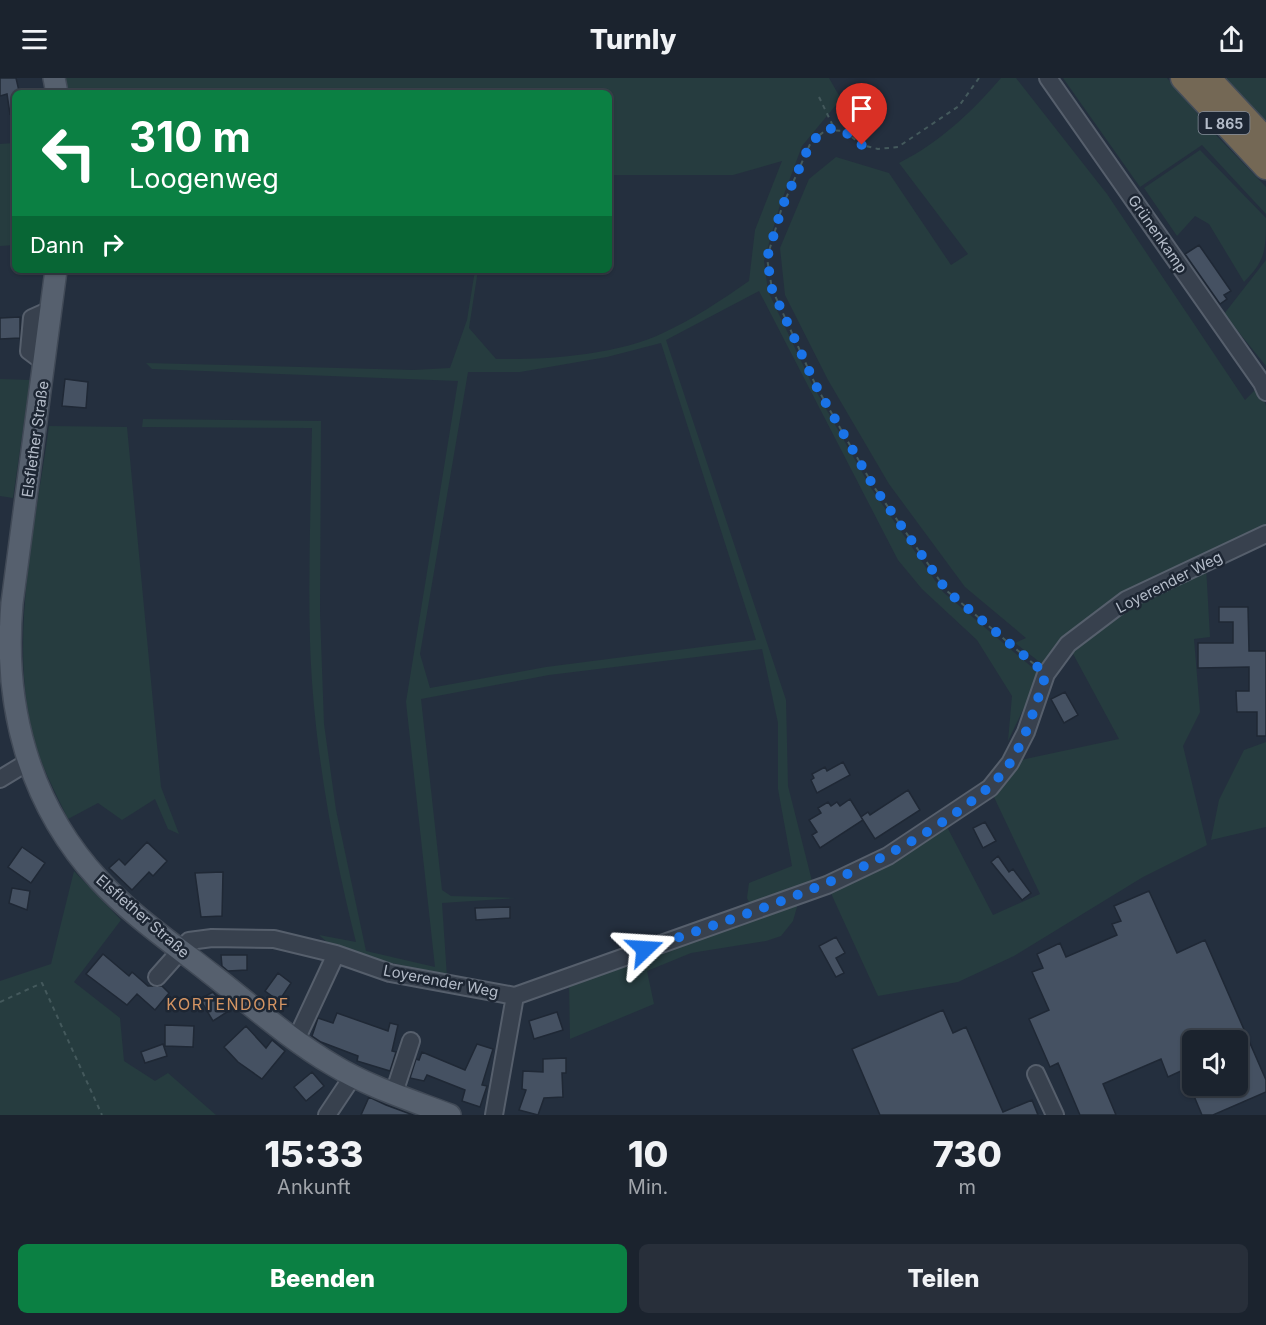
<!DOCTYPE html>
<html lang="de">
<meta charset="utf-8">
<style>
body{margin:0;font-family:Inter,sans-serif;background:#282f3a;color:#f1f3f6;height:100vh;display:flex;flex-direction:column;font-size:22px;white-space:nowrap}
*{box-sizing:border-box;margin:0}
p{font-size:20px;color:#a0a4aa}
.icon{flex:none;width:33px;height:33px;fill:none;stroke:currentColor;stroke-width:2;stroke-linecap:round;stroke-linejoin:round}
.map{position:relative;height:1037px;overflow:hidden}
.side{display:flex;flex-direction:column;background:#1b232e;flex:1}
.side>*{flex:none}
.hud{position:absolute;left:12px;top:12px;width:600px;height:183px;border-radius:9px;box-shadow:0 2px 4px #0004,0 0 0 2px #39404a;background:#0b8043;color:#fff;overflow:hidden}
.fabs{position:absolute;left:1182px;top:952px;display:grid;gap:12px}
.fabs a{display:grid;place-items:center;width:66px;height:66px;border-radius:9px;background:#1b232e;box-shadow:0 2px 4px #0004,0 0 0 2px #39404a;font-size:30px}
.pin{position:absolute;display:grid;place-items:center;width:51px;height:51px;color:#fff;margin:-62px -26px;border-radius:50% 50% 50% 0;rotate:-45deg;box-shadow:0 0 6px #0007}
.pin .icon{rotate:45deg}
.me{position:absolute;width:66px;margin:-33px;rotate:70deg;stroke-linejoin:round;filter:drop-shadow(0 0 4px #0008)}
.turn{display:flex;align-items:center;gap:21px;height:126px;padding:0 18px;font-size:27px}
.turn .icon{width:78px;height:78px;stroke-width:2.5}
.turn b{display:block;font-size:42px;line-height:51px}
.then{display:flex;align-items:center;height:57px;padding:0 18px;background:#0003;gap:12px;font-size:22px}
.eta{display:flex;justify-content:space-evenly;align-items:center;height:102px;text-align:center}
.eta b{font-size:36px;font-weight:800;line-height:42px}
.action{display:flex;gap:12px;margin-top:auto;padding:12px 18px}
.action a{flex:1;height:69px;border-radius:9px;background:#0b8043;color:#fff;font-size:24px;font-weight:800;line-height:69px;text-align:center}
.action a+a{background:#282f3a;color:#f1f3f6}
header{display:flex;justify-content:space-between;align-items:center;height:78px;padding:0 18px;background:#1b232e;font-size:27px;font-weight:800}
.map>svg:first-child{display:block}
</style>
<header><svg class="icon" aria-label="menu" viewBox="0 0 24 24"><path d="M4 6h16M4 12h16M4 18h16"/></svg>Turnly<svg class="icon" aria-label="share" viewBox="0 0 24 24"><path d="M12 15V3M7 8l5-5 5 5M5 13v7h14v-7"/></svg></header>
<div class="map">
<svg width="1266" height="1037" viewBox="0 0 1266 1037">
<rect width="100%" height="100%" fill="#242f3e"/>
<!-- green -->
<path fill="#263c3f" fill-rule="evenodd" d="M63,0H829L841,21L802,68L780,127L764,183L768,213L812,306L871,410L943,514L1040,596L1008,663L1012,618L977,562L922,511L898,482L759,213L666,262L786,622L788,708L813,807L751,828L747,820L749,805L792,788L778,711V645L762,571L549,597L421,621L442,812L451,818L516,820L442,825L447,899L438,895L337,873L319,857L356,864C332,769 313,662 310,564C308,493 311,421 312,350L142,349L143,341L321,343L320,535L324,646L336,732L366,873L435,889L406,624L458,303L152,291L146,285L414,292L450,290L467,242L475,192H478L469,250L496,281C546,282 617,277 663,255C693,241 722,222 749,203L755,152L782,83L733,97H609V15H66ZM661,265L756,562L546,589L430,610L420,576L468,294H520L607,279Z
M1001,0H1016L1107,116L1245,322L1260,307L1266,328V448L1124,517L1046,589L1015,565L1026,560L965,509L889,406L828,302L785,217L780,170L809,101L836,79L889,95L951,187L968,176L899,85C939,65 972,34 1001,0Z
M1063,0H1167L1215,56L1266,109V136L1202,67L1140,109Z
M1224,0H1266V48L1263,46Z
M15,65V167L0,168V66Z
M1200,72L1266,140C1266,171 1266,182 1244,204L1209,146L1195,138L1177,158L1144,110Z
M1266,182V288L1224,236Z
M0,301L30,302L13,420L0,418Z
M49,348L127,349L161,709L179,756L168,751L155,721L122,742L98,725L68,741C59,722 49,703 41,683C3,582 35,452 49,348Z
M1206,488L1210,559L1194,561L1200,634L1183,668L1207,767L1143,799L1014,878L958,904L878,918L829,811L946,747L993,837L1040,816L993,717L1016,683L1119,661L1071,572L1128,529Z
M1266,664V749L1211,762L1219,722L1244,672Z
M74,793L121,842L74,904L120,940L124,983L155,1003L168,995L216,1037H0V903L51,886Z
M799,822L793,843L781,858L766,863L691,875L647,893L654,926L570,961L569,905Z"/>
<!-- building -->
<path fill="#455162" stroke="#1f2835" stroke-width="1.5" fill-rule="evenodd" d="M0,0H16L19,13L15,14V35L10,36L7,16L0,18Z
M1199,167L1231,213L1224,217L1227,221L1220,226L1185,176Z
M20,239V260L0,261V240Z
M65,301L88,304L86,330L62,328Z
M1219,529H1248L1249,573H1266V658H1257V634H1237L1236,613H1249V589L1198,590V565H1233V544H1219Z
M1065,614L1078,637L1064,645L1051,621Z
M843,684L850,697L817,715L811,702L814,700L812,696L825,689L827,693Z
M908,712L920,732L875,761L861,739L868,734L870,737Z
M850,721L863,742L820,770L812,757L817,754L809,742L821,735L818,730L828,724L831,728L837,724L840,728Z
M985,744L996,763L983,770L973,750Z
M147,764L167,783L153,798L149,794L132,812L109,790L119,781L125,787Z
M22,769L45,785L31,805L8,789Z
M998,778L1009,794L1013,791L1031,815L1022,822L991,784Z
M223,794L222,838L201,839L195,795Z
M12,810L30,813L27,832L9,825Z
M1149,813L1177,875L1205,862L1266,1002V1014L1213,1037H1202L1183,992L1168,999L1161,981L1103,1006L1116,1037H1080L1058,985L1050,989L1029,941L1049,932L1032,894L1043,890L1037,876L1060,865L1066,879L1117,857L1112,846L1121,843L1114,828ZM1192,963H1238V1008H1192Z
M510,829V840L476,842L475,830Z
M836,859L845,875L836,880L844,895L836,899L819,868Z
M103,876L129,898L132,894L148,908H162L169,915L155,932L137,916L127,927L86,896Z
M221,877H247V892L228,893L222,888Z
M278,895L291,905L279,923L265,913Z
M213,914L227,934L213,943L200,921Z
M943,932L953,955L966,949L1003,1034L1032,1022L1038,1037H880L852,971Z
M557,934L563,952L534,961L529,943Z
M337,935L388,953L390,945L398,947L392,973L396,974L390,993L357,983L358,978L321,964L312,958L318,940L333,945Z
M165,947L194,948L193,969L165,968Z
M246,948L266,970L272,962L285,973L262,1001L238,984L224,969Z
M163,966L167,978L145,985L141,974Z
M477,966L493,971L482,1007L487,1008L480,1029L462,1023L465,1012L427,997L424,1003L410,1000L416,981L419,982L422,974L465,992Z
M566,980V995H562L563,1019L544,1020L538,1037L519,1032L526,1012L522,1011L523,993L543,994V981Z
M312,994L324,1008L306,1023L294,1009Z
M369,1019L386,1027L413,1037H361Z"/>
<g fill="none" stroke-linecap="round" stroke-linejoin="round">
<defs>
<path id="minor" d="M1048,0L1262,305L1266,314
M45,285L29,273L32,240L52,231
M0,701L28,684
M157,899L189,863L212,860L274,861L336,876L390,895L515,918L827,807L888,778L990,710L1010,685L1026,654L1046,596L1068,566L1126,522L1266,456
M296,962L336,876
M1036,996L1055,1037
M394,1015L411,963
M327,1037L353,998
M494,1037L515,918"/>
<path id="major" d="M54,0L57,15
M56,192L12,525C3,627 28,725 99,802C131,837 172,865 210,895C250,926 289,961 333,987C369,1009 411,1022 450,1037"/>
<path id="highway" d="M1183,0L1266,89
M1208,0L1266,62"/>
</defs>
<!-- minor casing -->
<use href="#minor" stroke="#565f6c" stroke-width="20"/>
<!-- major casing -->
<use href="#major" stroke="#414a57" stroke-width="24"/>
<!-- highway casing -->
<use href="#highway" stroke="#434c59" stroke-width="27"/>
<!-- path -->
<path stroke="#44595c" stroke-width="2" stroke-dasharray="4.5 4.5" stroke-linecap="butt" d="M979,0L959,28L898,69L878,71L862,67L844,53L826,52L811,64L782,129L767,180L772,211L816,308L874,409L947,513L1035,587
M819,19L834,50
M0,924L42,905L102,1037"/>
<!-- minor -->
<use href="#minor" stroke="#38414e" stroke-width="16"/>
<!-- major -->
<use href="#major" stroke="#56606e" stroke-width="21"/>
<!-- highway -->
<use href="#highway" stroke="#746855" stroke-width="24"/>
</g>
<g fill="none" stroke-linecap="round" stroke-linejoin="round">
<!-- route -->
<path stroke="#1a73e8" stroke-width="10" stroke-dasharray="0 18" d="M645,871C753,833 863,801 957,734C977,719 996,706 1010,685C1027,658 1036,626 1046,596L947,513L874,409L816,308L772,211L767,180L782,129L811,64L826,52L834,50L844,53L862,67"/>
</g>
<g text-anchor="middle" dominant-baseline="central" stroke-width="5" stroke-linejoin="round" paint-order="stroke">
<!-- shield labels -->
<rect fill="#1d2633" stroke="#878f9c" stroke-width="1.5" x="1198.5" y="34" width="51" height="22" rx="4.5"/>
<g font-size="14" font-weight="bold" fill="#b4bcc9">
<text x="1224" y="45">L 865</text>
</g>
<!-- street labels -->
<g font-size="15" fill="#b4bcc9" stroke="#1d2633">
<text transform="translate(1158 156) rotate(55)">Grünenkamp</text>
<text transform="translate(35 361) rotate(-82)">Elsflether Straße</text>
<text transform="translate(1169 504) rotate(-27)">Loyerender Weg</text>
<text transform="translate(143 838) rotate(41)">Elsflether Straße</text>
<text transform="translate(441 903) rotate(11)">Loyerender Weg</text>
</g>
<!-- neighbourhood labels -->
<g font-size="16" letter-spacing="1.5" fill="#d59563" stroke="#1d2633">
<text x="228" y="926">KORTENDORF</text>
</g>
</g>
</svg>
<div class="fabs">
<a><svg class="icon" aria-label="sound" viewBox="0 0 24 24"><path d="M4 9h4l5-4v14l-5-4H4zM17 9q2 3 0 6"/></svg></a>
</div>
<div class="pin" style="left:862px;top:67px;background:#d93025"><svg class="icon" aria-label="arrive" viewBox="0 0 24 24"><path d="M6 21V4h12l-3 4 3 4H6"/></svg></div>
<svg class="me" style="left:645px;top:871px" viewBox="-20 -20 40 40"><path d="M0-17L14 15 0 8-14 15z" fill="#1a73e8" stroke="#fff" stroke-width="4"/></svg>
<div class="hud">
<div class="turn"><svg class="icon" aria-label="left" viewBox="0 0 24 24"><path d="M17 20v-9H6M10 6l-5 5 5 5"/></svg><div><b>310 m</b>Loogenweg</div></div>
<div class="then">Dann<svg class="icon" aria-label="right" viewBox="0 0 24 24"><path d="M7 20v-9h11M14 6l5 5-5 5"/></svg></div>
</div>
</div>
<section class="side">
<div class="eta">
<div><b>15:33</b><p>Ankunft</p></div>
<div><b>10</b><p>Min.</p></div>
<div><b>730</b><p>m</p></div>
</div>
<div class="action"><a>Beenden</a><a>Teilen</a></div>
</section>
